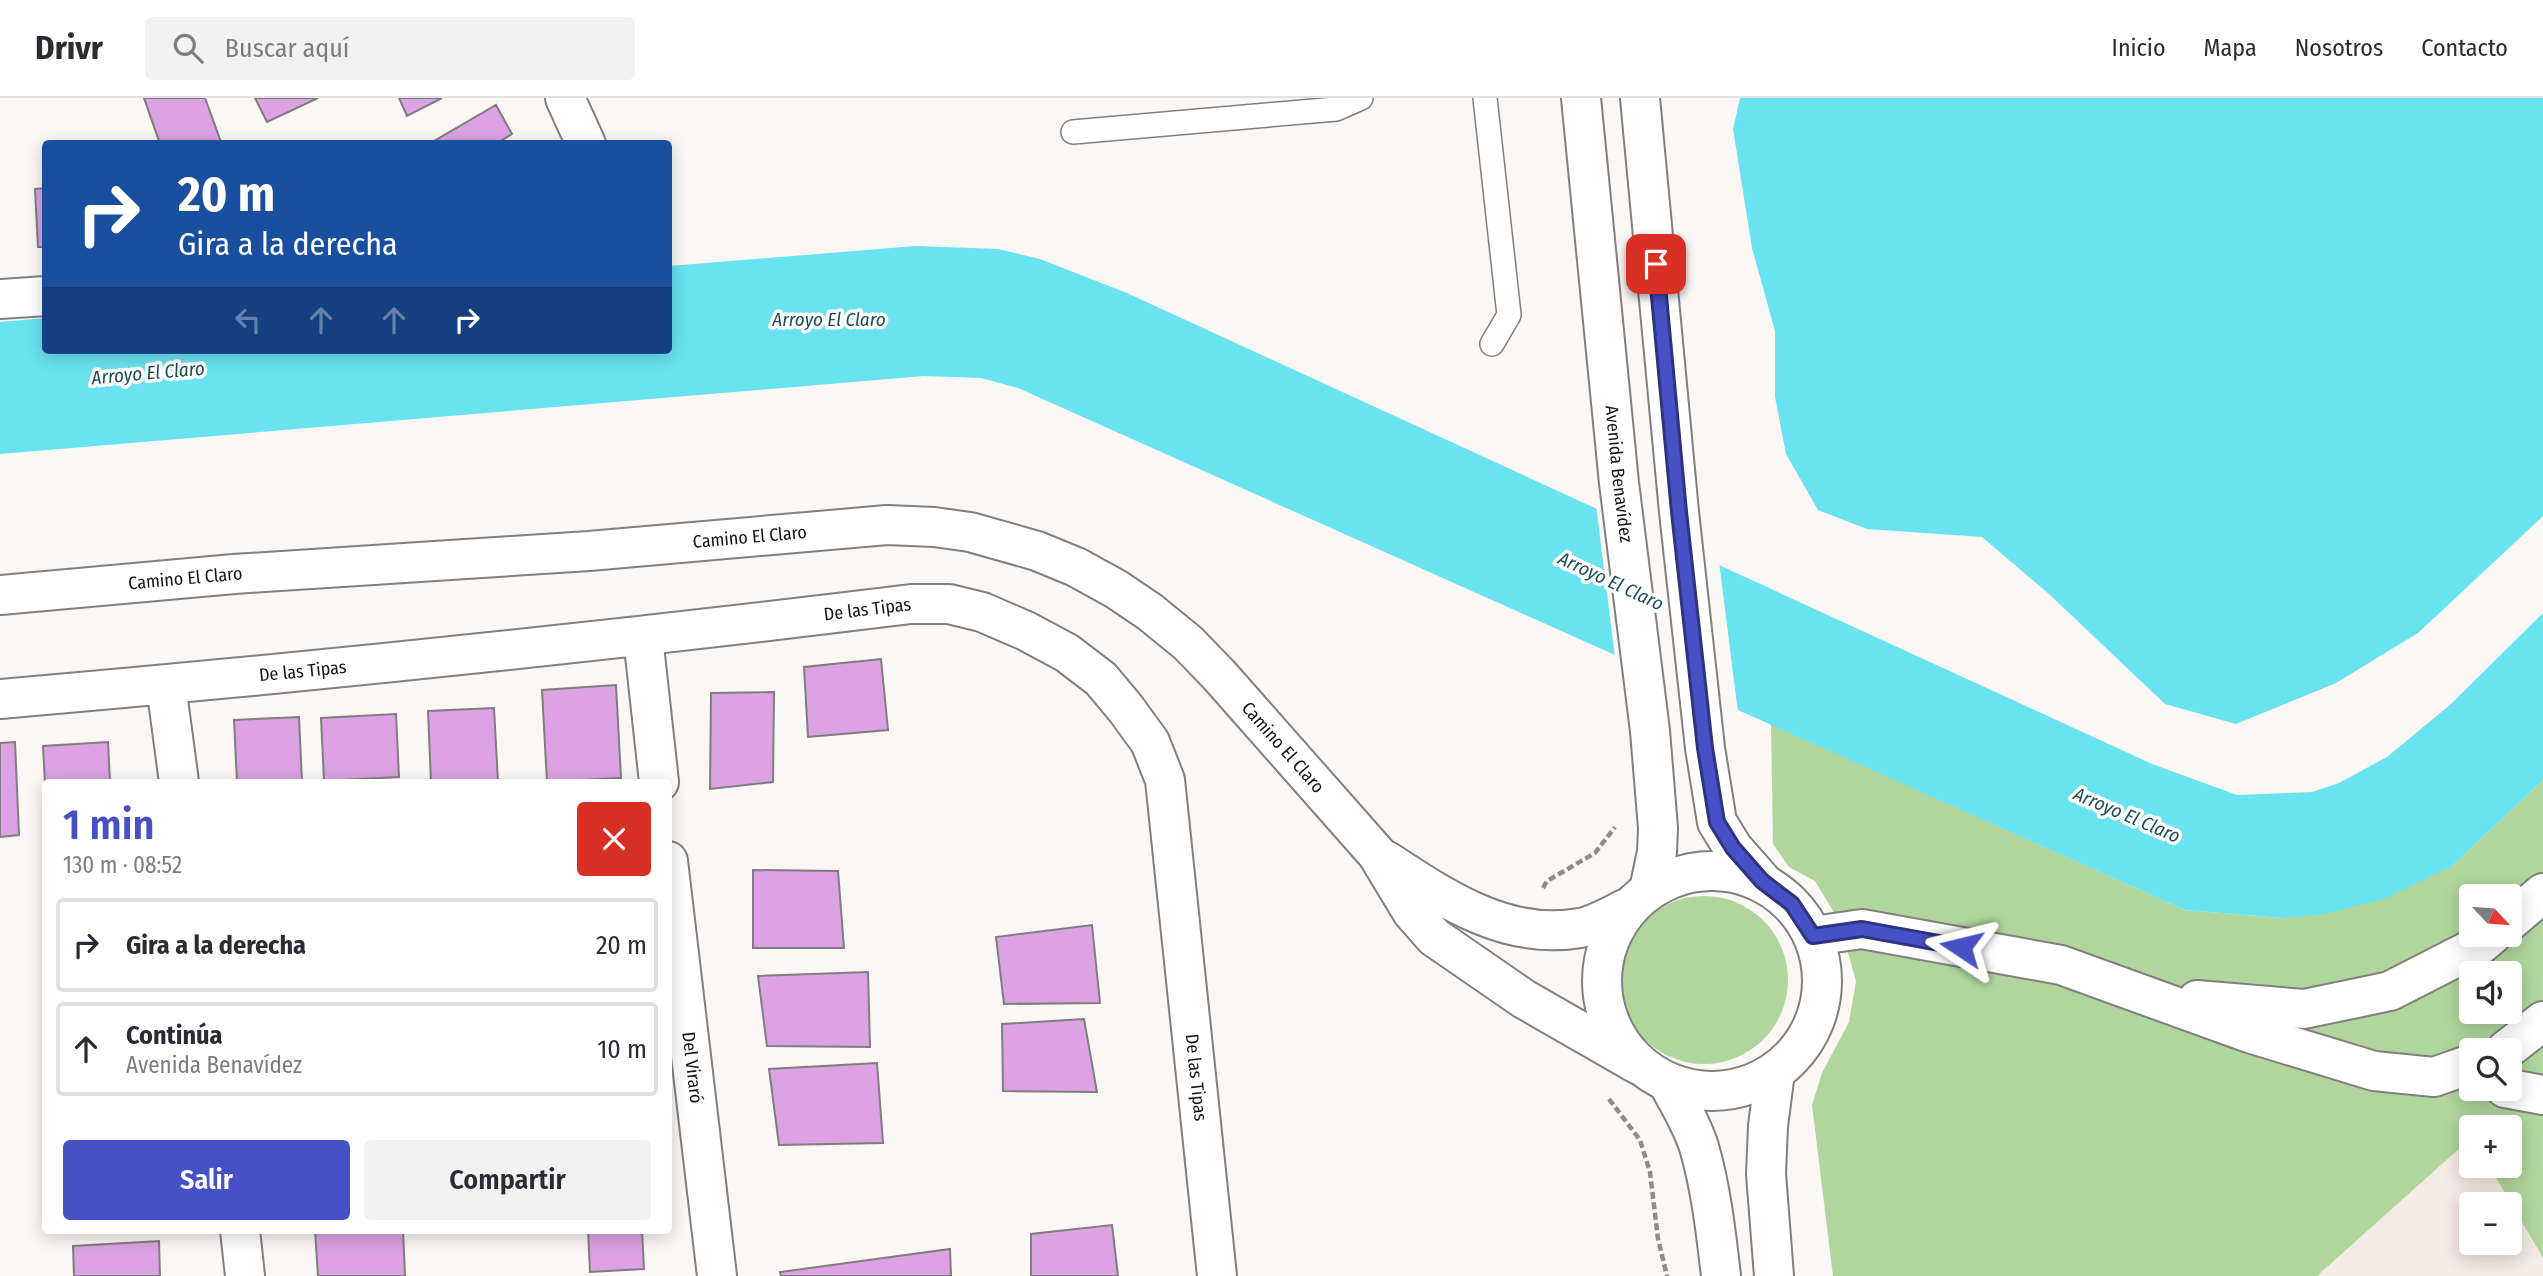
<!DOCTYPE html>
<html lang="es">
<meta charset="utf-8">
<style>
body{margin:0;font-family:"Fira Sans Condensed",sans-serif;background:#f2f2f3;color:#2b2b33;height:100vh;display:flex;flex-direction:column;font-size:26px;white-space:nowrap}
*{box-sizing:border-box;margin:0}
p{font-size:23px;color:#7c7c81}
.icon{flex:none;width:38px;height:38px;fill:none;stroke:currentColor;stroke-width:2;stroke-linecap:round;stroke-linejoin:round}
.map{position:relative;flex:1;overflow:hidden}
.details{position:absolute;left:42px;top:681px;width:630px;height:455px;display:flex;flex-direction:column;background:#fff;border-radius:7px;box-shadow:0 4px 18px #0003}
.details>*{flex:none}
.guide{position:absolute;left:42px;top:42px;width:630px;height:214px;border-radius:7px;box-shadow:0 4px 18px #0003;background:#1a4fa0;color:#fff;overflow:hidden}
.needle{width:46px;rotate:116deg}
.controls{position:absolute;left:2459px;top:786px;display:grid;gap:14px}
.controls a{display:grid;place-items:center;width:63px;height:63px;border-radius:7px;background:#fff;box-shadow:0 4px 18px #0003;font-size:35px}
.pin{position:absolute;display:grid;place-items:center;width:60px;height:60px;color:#fff;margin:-30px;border-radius:14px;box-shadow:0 4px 10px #0006}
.me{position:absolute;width:77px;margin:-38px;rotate:280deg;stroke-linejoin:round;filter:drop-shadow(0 0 5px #0008)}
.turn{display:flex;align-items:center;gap:24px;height:147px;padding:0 21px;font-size:32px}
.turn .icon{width:91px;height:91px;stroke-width:2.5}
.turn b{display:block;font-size:49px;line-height:60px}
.lanes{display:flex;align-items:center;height:66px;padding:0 21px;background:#0003;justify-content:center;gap:35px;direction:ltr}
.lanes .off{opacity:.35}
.round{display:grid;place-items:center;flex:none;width:74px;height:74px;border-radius:7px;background:#f2f2f3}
.headline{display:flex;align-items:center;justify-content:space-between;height:119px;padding:0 21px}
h1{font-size:42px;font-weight:600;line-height:52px;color:#4750c5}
.cta{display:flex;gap:14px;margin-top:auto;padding:14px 21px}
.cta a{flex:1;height:80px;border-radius:7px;background:#4750c5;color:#fff;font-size:28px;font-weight:600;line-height:80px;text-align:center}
.cta a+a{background:#f2f2f3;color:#2b2b33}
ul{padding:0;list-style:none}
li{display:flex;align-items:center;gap:21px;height:94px;margin:0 14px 10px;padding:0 7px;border:4px solid #e1e1e2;border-radius:7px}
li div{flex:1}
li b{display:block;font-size:26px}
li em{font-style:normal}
header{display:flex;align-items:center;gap:42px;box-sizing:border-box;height:98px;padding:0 35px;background:#fff;border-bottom:2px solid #e1e1e2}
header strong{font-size:33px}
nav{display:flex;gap:38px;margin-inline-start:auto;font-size:24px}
.search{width:490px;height:63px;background:#f2f2f3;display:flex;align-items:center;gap:18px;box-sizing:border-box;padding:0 24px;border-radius:7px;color:#7c7c81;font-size:26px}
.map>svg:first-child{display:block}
</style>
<header>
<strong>Drivr</strong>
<div class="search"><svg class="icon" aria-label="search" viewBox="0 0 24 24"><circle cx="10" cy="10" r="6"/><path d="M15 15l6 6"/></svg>Buscar aquí</div>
<nav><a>Inicio</a><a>Mapa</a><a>Nosotros</a><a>Contacto</a></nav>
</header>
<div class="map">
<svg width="2543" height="1178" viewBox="0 0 2543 1178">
<rect width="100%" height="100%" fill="#faf7f5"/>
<!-- built -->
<path fill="#f6eae4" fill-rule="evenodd" d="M2471,1040V1068H2489L2543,1160V1178H2317ZM2471,1106H2510V1144H2471Z"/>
<!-- green -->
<path fill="#b0d69d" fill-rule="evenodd" d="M1771,626L2185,812L2282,820L2452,768L2543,682V1160L2489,1068H2510V1029H2471V1040L2317,1178H1833L1812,1007L1822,975L1849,924L1856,883L1839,823L1815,783L1789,769L1773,746ZM2471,798H2510V836H2471ZM2471,875H2510V914H2471ZM2471,952H2510V990H2471Z
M1620 882a84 84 0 1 1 168 0a84 84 0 1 1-168 0Z"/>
<!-- water -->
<path fill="#69e3f0" d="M1740,0H2543V418L2418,535L2336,585L2236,626L2165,606L2049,496L1982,439L1867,431L1818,412L1786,356L1775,299V233L1752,150L1733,31Z
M916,148L998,151L1040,161L1127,195L2152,666L2237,697L2312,694L2339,685L2387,659L2451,606L2543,515V682L2452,768L2384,801L2324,816L2282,820L2185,812L1018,290L981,280L924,278L0,356V224L45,220L46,252H668L669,168Z"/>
<!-- pier -->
<path fill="#faf7f5" d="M1596,407L1719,463L1738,615L1615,560Z"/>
<!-- building -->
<path fill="#dca2e3" stroke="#7f7d7f" stroke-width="2" d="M144,0H205L221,44L160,46Z
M255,0H318L267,24Z
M399,0H442L407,18Z
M496,7L512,36L496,46H429Z
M46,90V149H38L35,91Z
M881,561L888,632L808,639L804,569Z
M616,587L621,680L547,684L542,592Z
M774,594L773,684L710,691L711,595Z
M494,610L498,684H431L428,613Z
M396,616L399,679L324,683L321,620Z
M299,619L302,684H237L234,622Z
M15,644L19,737L0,739V645Z
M108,644L110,684H46V704L43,648Z
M753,772L838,773L844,850H753Z
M1092,827L1100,905L1004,906L996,839Z
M868,874L870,949L767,948L758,878Z
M1084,921L1097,994L1003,993L1002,926Z
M877,965L883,1045L779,1047L769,971Z
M1112,1127L1118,1178H1031V1136Z
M315,1132H403L405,1178H318Z
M588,1132H642L644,1171L590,1174Z
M159,1143L160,1178H74L73,1148Z
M950,1151L951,1178H781L780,1174Z"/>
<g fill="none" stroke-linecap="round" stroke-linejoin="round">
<defs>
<path id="lane" d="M1485,0L1509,217L1492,246
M1073,34L1336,11L1361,0"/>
<g id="street">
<path d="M565,0L586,46"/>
<path d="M0,201L46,198"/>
<path d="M643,539L659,684"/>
<path d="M166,587L179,684"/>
<path id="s1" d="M0,601C304,575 608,543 911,506H949L982,514L1026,533L1067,555L1101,581L1126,611L1150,644L1165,682L1217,1178"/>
<path id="s2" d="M668,763L717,1178"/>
<path d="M2510,823L2543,795"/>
<path d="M1813,838L1862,831L2061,867L2249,935L2374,973L2434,979L2471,966"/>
<path d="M2197,902L2304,911L2390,893L2480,847L2493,836"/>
<path d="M2506,952L2543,923"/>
<path d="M2505,990L2543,997"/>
<path d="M240,1132L245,1178"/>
</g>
<g id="secondary">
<path id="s3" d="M1581,0L1619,385L1650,633L1658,730L1657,754L1649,792"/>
<path d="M1640,0L1679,414L1705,650L1717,724L1733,750L1762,783"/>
<path id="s4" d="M0,497L234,476L589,453L887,427L934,429L970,434L1037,453L1076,469L1116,491L1150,514L1188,545L1219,577L1377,756L1412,814L1434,839L1524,901L1639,967"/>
<path d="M1387,763C1445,801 1507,843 1580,830C1596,827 1614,816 1629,809"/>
<circle cx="1712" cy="883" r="110"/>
<path d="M1668,985C1679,1006 1692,1026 1699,1049C1711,1090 1716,1135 1721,1178"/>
<path d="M1774,1178L1766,1076L1768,1028L1775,974"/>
</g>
</defs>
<!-- lane casing -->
<use href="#lane" stroke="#827f7d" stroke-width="26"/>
<!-- street casing -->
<use href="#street" stroke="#827f7d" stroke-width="42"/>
<!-- secondary casing -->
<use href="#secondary" stroke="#827f7d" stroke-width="42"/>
<!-- path -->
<path stroke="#8e8c8a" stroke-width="4.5" stroke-dasharray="7 3.5" stroke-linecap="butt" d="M1543,790L1547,783L1595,755L1615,729
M1609,1001L1640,1042L1650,1074L1658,1141L1667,1178"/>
<!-- lane -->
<use href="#lane" stroke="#fff" stroke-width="23"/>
<!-- street -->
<use href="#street" stroke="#fff" stroke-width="38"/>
<!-- secondary -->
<use href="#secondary" stroke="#fff" stroke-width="38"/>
</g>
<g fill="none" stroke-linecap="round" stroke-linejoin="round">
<defs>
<path id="route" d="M1656,166L1679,414L1705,650L1717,724L1733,750L1762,783L1792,806L1813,838L1862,831L1961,849"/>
</defs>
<!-- route casing -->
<use href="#route" stroke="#2e3480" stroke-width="18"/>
<!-- route -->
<use href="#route" stroke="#4750c5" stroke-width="12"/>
</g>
<g text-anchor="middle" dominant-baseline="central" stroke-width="7" stroke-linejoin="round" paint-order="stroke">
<!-- street labels -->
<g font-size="18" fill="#161514" stroke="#fff">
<text stroke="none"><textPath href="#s3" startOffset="378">Avenida Benavídez</textPath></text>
<text stroke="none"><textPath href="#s4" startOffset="752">Camino El Claro</textPath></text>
<text stroke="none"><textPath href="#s4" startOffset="186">Camino El Claro</textPath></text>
<text stroke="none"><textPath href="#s1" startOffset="872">De las Tipas</textPath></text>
<text stroke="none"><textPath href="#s1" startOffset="304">De las Tipas</textPath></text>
<text stroke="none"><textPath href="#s4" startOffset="1362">Camino El Claro</textPath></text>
<text stroke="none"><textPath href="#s2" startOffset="208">Del Viraró</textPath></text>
<text stroke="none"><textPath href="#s1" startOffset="1545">De las Tipas</textPath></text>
</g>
<!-- water labels -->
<g font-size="19" font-style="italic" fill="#1a5055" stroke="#fff">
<text x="829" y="221">Arroyo El Claro</text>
<text transform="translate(148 275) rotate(-5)">Arroyo El Claro</text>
<text transform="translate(1611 483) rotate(25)">Arroyo El Claro</text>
<text transform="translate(2127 717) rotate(23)">Arroyo El Claro</text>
</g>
</g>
</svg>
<div class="controls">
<a><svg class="needle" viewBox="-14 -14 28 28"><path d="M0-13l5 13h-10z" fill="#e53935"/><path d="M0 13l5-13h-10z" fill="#7c7c81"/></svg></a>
<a><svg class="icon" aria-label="sound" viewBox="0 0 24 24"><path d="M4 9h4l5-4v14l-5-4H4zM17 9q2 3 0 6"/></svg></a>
<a><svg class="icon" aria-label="search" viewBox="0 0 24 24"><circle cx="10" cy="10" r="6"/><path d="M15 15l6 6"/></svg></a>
<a>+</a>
<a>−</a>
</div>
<div class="pin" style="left:1656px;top:166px;background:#d93025"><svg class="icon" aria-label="arrive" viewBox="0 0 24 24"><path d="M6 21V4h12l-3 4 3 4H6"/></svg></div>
<svg class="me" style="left:1961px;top:849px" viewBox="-20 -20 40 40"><path d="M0-17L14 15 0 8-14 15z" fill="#4750c5" stroke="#fff" stroke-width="4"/></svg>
<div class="guide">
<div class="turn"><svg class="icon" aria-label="right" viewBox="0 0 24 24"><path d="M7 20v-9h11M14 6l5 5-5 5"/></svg><div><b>20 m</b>Gira a la derecha</div></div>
<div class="lanes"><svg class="icon off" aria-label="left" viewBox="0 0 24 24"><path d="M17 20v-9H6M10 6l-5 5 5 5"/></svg><svg class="icon off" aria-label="ahead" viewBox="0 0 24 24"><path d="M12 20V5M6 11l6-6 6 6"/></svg><svg class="icon off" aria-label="ahead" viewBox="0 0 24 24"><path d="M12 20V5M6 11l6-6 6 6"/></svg><svg class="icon" aria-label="right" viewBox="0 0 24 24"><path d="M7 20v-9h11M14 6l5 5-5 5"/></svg></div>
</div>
<section class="details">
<div class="headline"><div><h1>1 min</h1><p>130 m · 08:52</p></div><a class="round" style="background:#d93025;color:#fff"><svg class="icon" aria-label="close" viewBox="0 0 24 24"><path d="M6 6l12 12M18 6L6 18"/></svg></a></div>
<ul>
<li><svg class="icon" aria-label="right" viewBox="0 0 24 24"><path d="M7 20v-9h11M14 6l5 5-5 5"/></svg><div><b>Gira a la derecha</b></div><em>20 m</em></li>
<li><svg class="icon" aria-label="ahead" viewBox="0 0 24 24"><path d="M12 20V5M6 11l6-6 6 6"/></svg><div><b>Continúa</b><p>Avenida Benavídez</p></div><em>10 m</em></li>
</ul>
<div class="cta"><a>Salir</a><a>Compartir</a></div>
</section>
</div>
